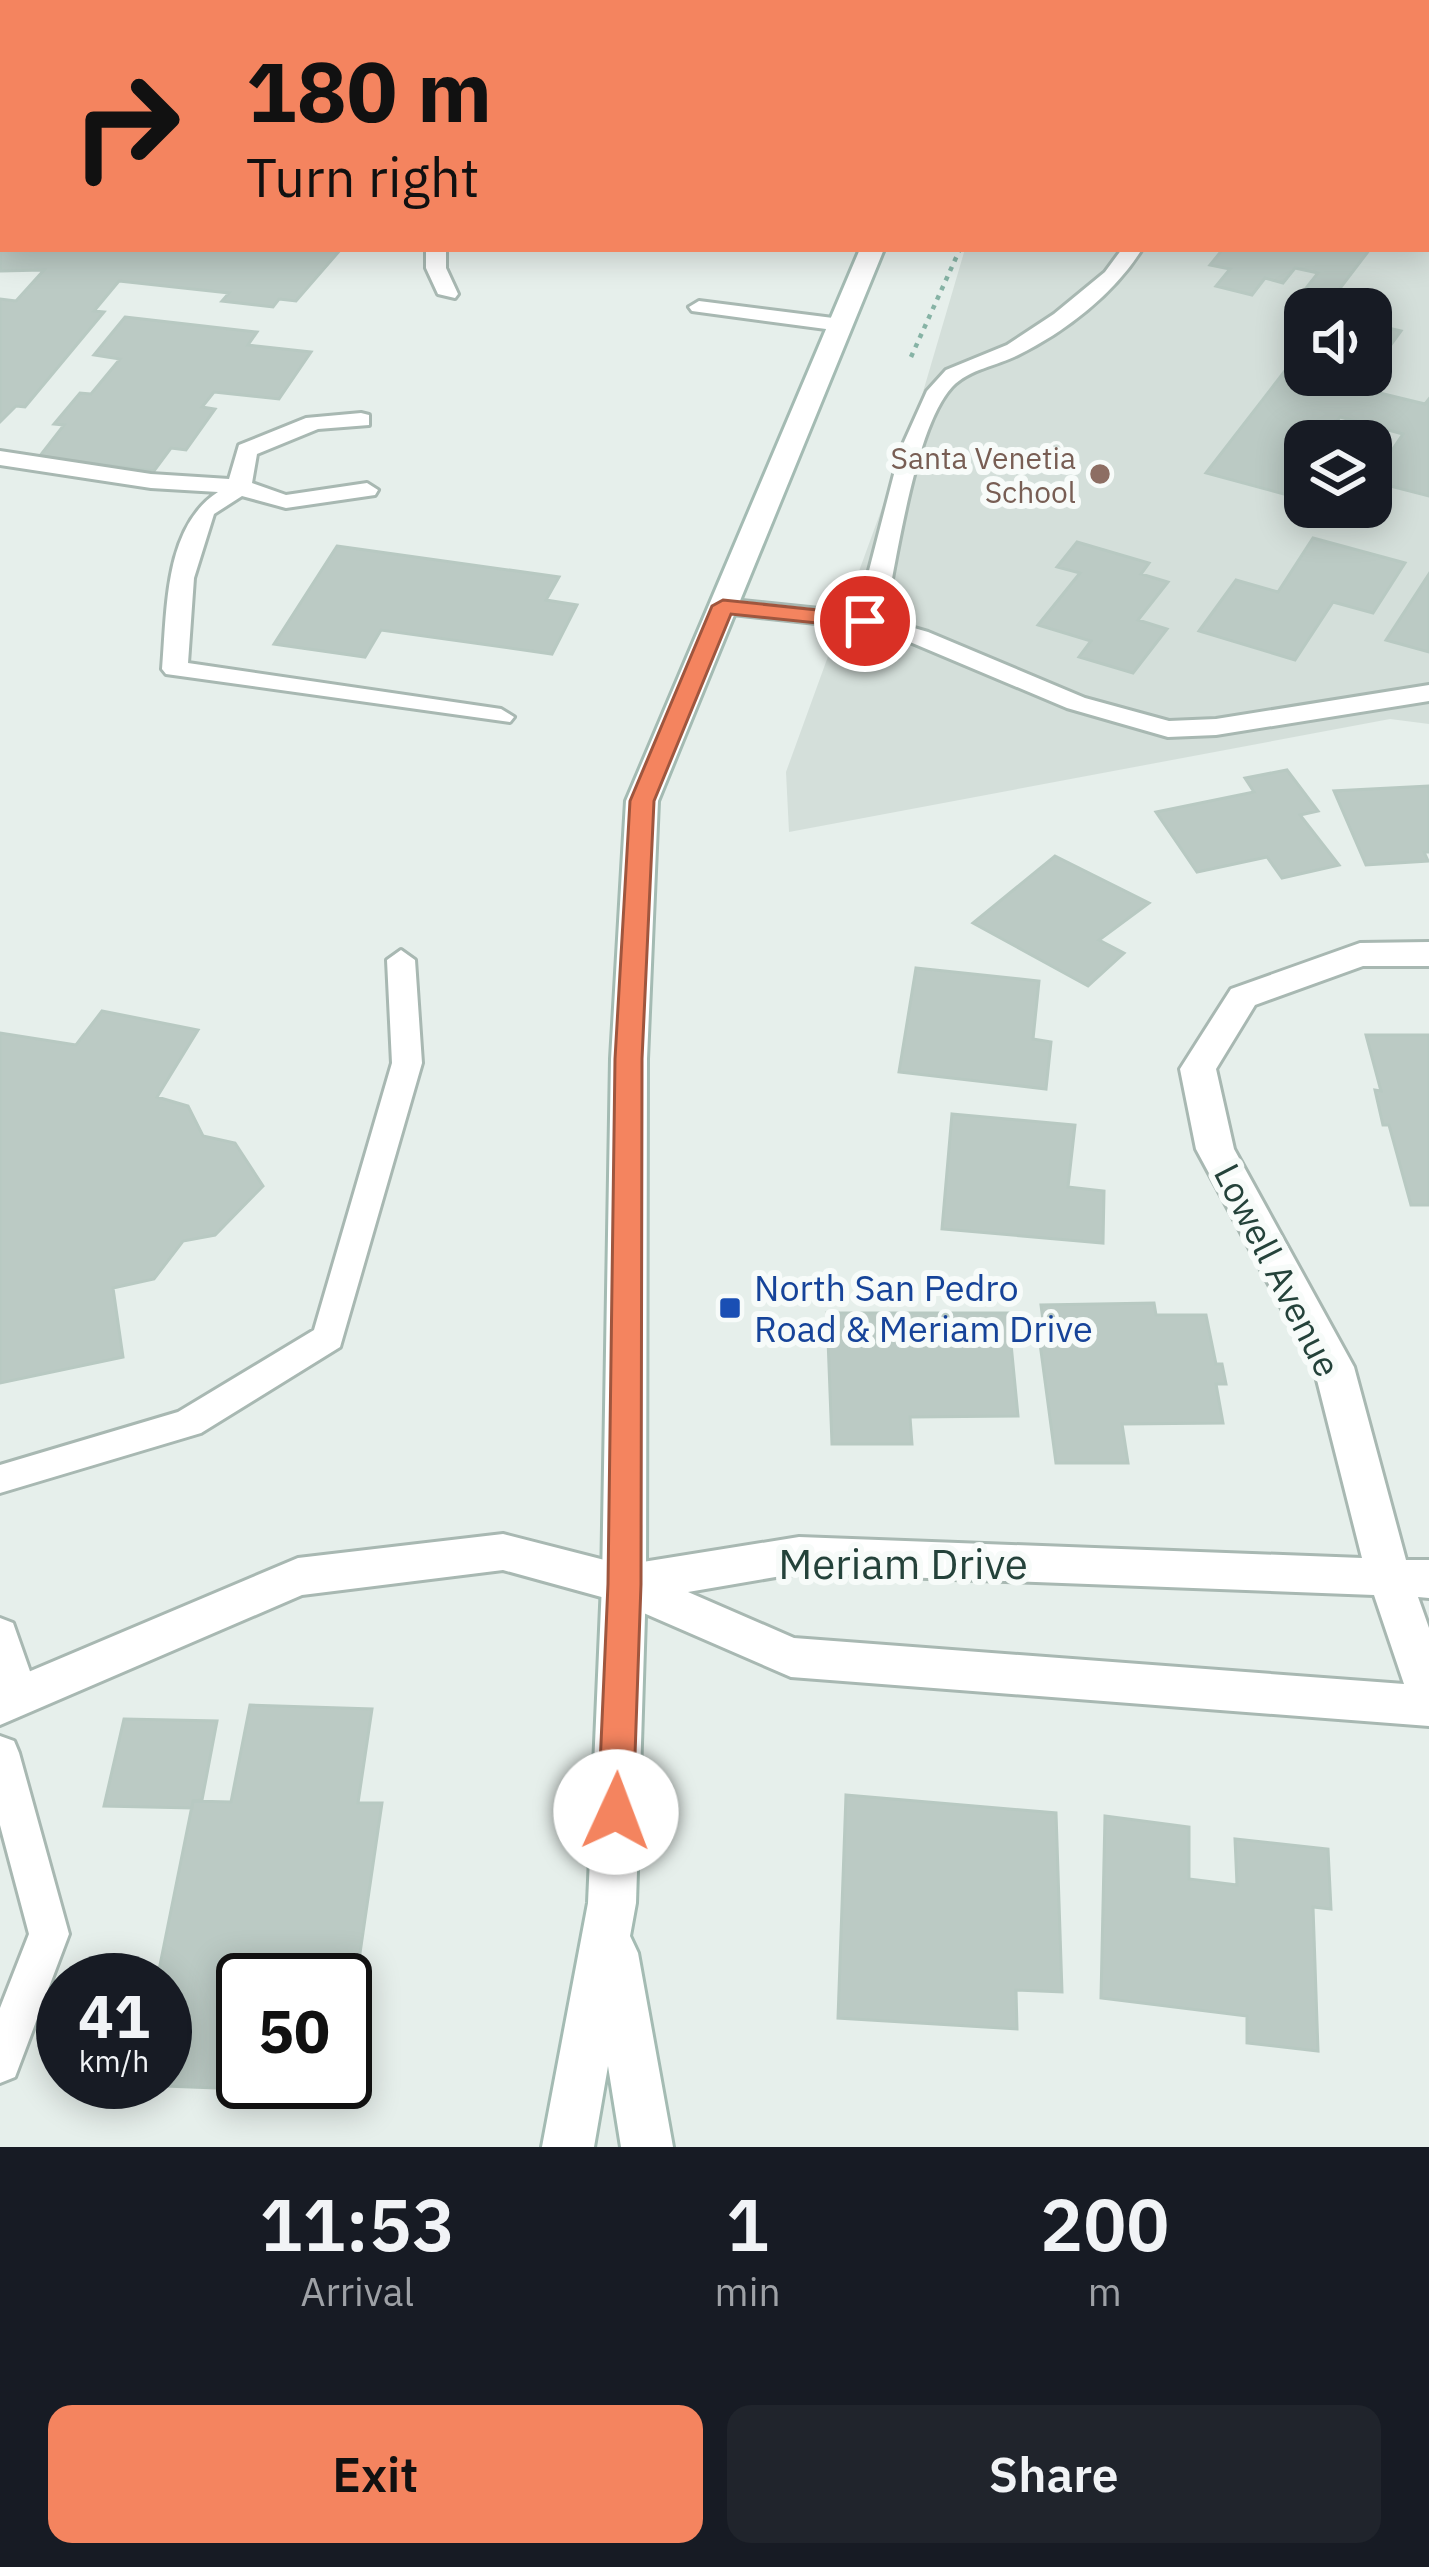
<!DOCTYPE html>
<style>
body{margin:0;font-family:"IBM Plex Sans",sans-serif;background:#20242c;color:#f1f3f6;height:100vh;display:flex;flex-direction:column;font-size:45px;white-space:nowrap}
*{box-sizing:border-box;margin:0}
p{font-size:39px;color:#9ea1a6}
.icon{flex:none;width:66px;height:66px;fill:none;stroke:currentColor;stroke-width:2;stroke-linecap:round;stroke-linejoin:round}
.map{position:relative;height:2147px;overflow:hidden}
.sheet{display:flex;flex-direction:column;background:#171b24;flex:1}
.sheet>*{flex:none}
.banner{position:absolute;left:0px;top:0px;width:1431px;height:252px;box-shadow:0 6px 30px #0003;background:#f4845f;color:#111;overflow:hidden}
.tools{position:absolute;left:1284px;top:288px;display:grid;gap:24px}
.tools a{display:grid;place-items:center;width:108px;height:108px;border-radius:24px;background:#171b24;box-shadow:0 6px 30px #0003;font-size:60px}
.speed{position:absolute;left:36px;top:1953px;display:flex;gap:24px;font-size:60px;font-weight:700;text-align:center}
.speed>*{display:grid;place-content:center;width:156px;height:156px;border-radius:50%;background:#171b24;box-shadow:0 6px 30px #0003;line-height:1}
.speed small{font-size:30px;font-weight:400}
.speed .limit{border:6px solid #111;border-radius:18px;background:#fff;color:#111}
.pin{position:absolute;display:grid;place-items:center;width:102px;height:102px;color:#fff;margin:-51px;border:6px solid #fff;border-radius:50%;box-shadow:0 3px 12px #0007}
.me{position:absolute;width:132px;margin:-66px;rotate:2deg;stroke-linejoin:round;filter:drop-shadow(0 0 9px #0008)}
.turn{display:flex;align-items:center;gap:42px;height:252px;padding:0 48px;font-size:54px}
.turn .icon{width:156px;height:156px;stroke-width:2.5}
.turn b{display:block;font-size:84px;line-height:102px}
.eta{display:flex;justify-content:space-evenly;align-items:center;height:204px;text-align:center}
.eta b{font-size:72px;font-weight:600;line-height:84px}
.action{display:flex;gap:24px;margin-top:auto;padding:24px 48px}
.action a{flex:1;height:138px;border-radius:24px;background:#f4845f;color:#111;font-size:48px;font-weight:600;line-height:138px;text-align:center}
.action a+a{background:#20242c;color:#f1f3f6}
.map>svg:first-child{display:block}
</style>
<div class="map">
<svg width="1429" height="2147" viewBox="0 0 1429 2147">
<rect width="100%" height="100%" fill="#e6efeb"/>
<!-- built -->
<path fill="#d4dfda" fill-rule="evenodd" d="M1429,129V724L1390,719L789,832L786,772L918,409L965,249H1428ZM1305,309H1371V375H1305ZM1305,441H1371V507H1305Z"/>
<!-- building -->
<path fill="#bbcac4" stroke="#b8c9c2" stroke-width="3" d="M545,0L714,2L787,0L785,3H543Z
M3,165V249H341L296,301L279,299L273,307L222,301L229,293L119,281L94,311L104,312L25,407L16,406L0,422V299L16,301L44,270L0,271Z
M1223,249H1370L1328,304L1299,297L1318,273L1295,268L1283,283L1265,278L1252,295L1216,286L1230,269L1210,265Z
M125,317L257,332L248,345L311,352L279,399L214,392L202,407L215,409L186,450L171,448L154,471L39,457L64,425L54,424L80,393L91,394L120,359L94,355Z
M1371,324L1401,331L1371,372Z
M1305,345V375H1369L1359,388L1425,404L1429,399V496L1371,481V462L1382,465L1403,434L1340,417L1323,441H1305V483L1294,480L1284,494L1206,473Z
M1313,538L1405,563L1373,613L1333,602L1295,660L1199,631L1236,580L1278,592Z
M1077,542L1149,563L1141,574L1168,582L1138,620L1167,629L1133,673L1079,657L1091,641L1038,625L1080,573L1057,567Z
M337,546L559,577L546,600L577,605L552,654L381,630L365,657L274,644Z
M1429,574V652L1386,640Z
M1287,770L1318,811L1300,815L1339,865L1282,878L1267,857L1197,872L1156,812L1254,792L1245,778Z
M1429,786V852H1424L1428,861L1366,865L1334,791Z
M1055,856L1149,903L1099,940L1124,953L1088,986L973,923Z
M916,968L1039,981L1033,1039L1051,1042L1046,1089L899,1072Z
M102,1011L198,1030L157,1097L188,1106L203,1136L235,1143L263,1186L215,1235L183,1241L154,1279L113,1288L123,1357L0,1383V1033L76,1045Z
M1366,1035H1429V1205H1411L1389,1125H1383L1375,1090L1381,1091Z
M952,1114L1075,1125L1068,1187L1104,1191L1103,1243L942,1229Z
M1154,1303L1156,1315H1206L1216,1364H1222L1226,1384H1216L1223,1423L1122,1424L1128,1463H1056L1039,1336H1045L1041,1305Z
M827,1313H1008L1018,1416L910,1417L912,1444H832Z
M250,1705L372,1709L358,1803H382L354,1994H345V1980H243V2082H322L321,2092L111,2084L165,2082V1980H133L136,1969L159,1970L193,1801L231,1802Z
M124,1719L217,1721L202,1800L193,1801L192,1808L104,1806Z
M846,1795L1056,1813L1062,1992L1016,1990L1017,2029L838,2018Z
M1105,1816L1189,1827V1879L1237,1885L1235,1839L1328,1849L1331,1909L1313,1907L1318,2051L1247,2043V2016L1101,1998Z"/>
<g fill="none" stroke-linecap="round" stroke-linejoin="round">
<defs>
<path id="lane" d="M426,249H446V268L458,294L455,298L438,294L426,268Z
M1122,249H1142C1114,294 1065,332 1018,355C997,366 969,369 952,387C916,426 898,551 887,605L879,618L928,632L1085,698L1169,721L1216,719L1429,685V701L1216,735L1168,737L1067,708L910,642L863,628L723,613L711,606L723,599L858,613L900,451L927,391L946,370L1007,345L1054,314L1105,272Z
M699,301L841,319L851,325L841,331L692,311L689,307Z
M361,413L369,415V425L318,429L257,454L252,483L286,495L367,483L378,490L375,495L286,508L242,496L214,514L194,578L188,663L501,709L514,717L510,722L166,674L162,669C167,610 164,527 218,492L151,488L0,465V451L151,474L229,479L239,445L306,418Z
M401,950L415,960L422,1063L340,1347L201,1433L0,1493V1465L178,1412L314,1330L392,1063L387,960Z
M0,1618L13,1623L39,1697L33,1709L20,1714L7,1709L0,1693Z
M0,1736L14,1741L19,1753L69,1934L15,2077L0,2083V2008L29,1934L0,1825Z"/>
<path id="street" d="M1352,0H1403L1405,3H1354Z
M1429,0V12H1428V3H1420Z
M1429,942V966H1363L1255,1005L1216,1069L1234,1149L1354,1367L1406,1560H1429V1598L1418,1597L1429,1628V1726L791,1677L616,1601L503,1570L302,1595L0,1725V1684L298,1558L503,1534L624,1565L799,1537L1362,1558L1314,1368L1196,1149L1180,1069L1231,989L1360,943ZM799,1573L1374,1595L1404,1684L794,1638L688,1592Z"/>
<path id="secondary" d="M860,249H884L658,801L647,1059L646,1584L636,1903L630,1936L638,1953L673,2147H621L608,2066L594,2147H542L588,1903L602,1584L611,1059L626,801Z"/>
</defs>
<!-- lane casing -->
<use href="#lane" stroke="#a8b8b2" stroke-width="6"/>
<!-- street casing -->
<use href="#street" stroke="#a8b8b2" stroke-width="6"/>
<!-- secondary casing -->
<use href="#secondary" stroke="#a4bbb3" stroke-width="6"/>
<!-- path -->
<path stroke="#86b3a5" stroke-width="4.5" stroke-dasharray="4.5 6" stroke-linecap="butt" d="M911,357L960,249"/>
<!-- lane -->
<use href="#lane" fill="#fff" fill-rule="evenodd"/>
<!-- street -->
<use href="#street" fill="#fff" fill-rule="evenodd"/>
<!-- secondary -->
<use href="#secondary" fill="#fff" fill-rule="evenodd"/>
</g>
<!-- route -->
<path fill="#f4845f" stroke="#9f563e" stroke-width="3" d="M723,600L865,615L876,621L865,628L731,614L654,801L642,1059L641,1584L633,1812L628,1824L616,1829L603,1824L598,1812L608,1584L615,1059L630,801L712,606Z"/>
<!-- markers -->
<circle fill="#8d6e63" stroke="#f7fbf9" stroke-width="4.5" cx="1100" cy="474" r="12"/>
<rect fill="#1a4fb4" stroke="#f7fbf9" stroke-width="4.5" x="718" y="1296" width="24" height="24" rx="6"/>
<g text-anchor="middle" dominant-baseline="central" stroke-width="12" stroke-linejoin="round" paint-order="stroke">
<!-- far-education labels -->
<g font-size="30" fill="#785e54" stroke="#f7fbf9" text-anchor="end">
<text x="1076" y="457">Santa Venetia<tspan x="1076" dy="34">School</tspan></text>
</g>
<!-- street labels -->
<g font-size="36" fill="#24423a" stroke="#f7fbf9">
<text transform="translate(1278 1270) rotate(63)">Lowell Avenue</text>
</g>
<!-- transit labels -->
<g font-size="36" fill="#164399" stroke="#f7fbf9" text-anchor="start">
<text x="754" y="1287">North San Pedro<tspan x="754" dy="41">Road &amp; Meriam Drive</tspan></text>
</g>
<!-- near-street labels -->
<g font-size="42" fill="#24423a" stroke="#f7fbf9">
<text x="903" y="1563">Meriam Drive</text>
</g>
</g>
</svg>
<div class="tools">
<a><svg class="icon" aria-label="sound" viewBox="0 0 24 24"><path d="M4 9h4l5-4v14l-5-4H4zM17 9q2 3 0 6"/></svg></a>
<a><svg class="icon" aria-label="layers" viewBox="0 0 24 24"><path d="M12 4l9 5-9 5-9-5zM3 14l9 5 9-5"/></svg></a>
</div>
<div class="speed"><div>41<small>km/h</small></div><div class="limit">50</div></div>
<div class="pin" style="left:865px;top:621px;background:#d93025"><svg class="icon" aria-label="arrive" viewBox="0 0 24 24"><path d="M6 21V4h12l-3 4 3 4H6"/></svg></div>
<svg class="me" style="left:616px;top:1812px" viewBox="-20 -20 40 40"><circle r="19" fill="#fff"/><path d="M0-13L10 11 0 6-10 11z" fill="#f4845f"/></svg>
<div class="banner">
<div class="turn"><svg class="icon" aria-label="right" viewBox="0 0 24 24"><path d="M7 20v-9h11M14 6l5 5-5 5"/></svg><div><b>180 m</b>Turn right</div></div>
</div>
</div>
<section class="sheet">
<div class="eta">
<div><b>11:53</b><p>Arrival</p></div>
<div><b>1</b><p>min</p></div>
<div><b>200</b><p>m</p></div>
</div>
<div class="action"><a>Exit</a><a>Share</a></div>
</section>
